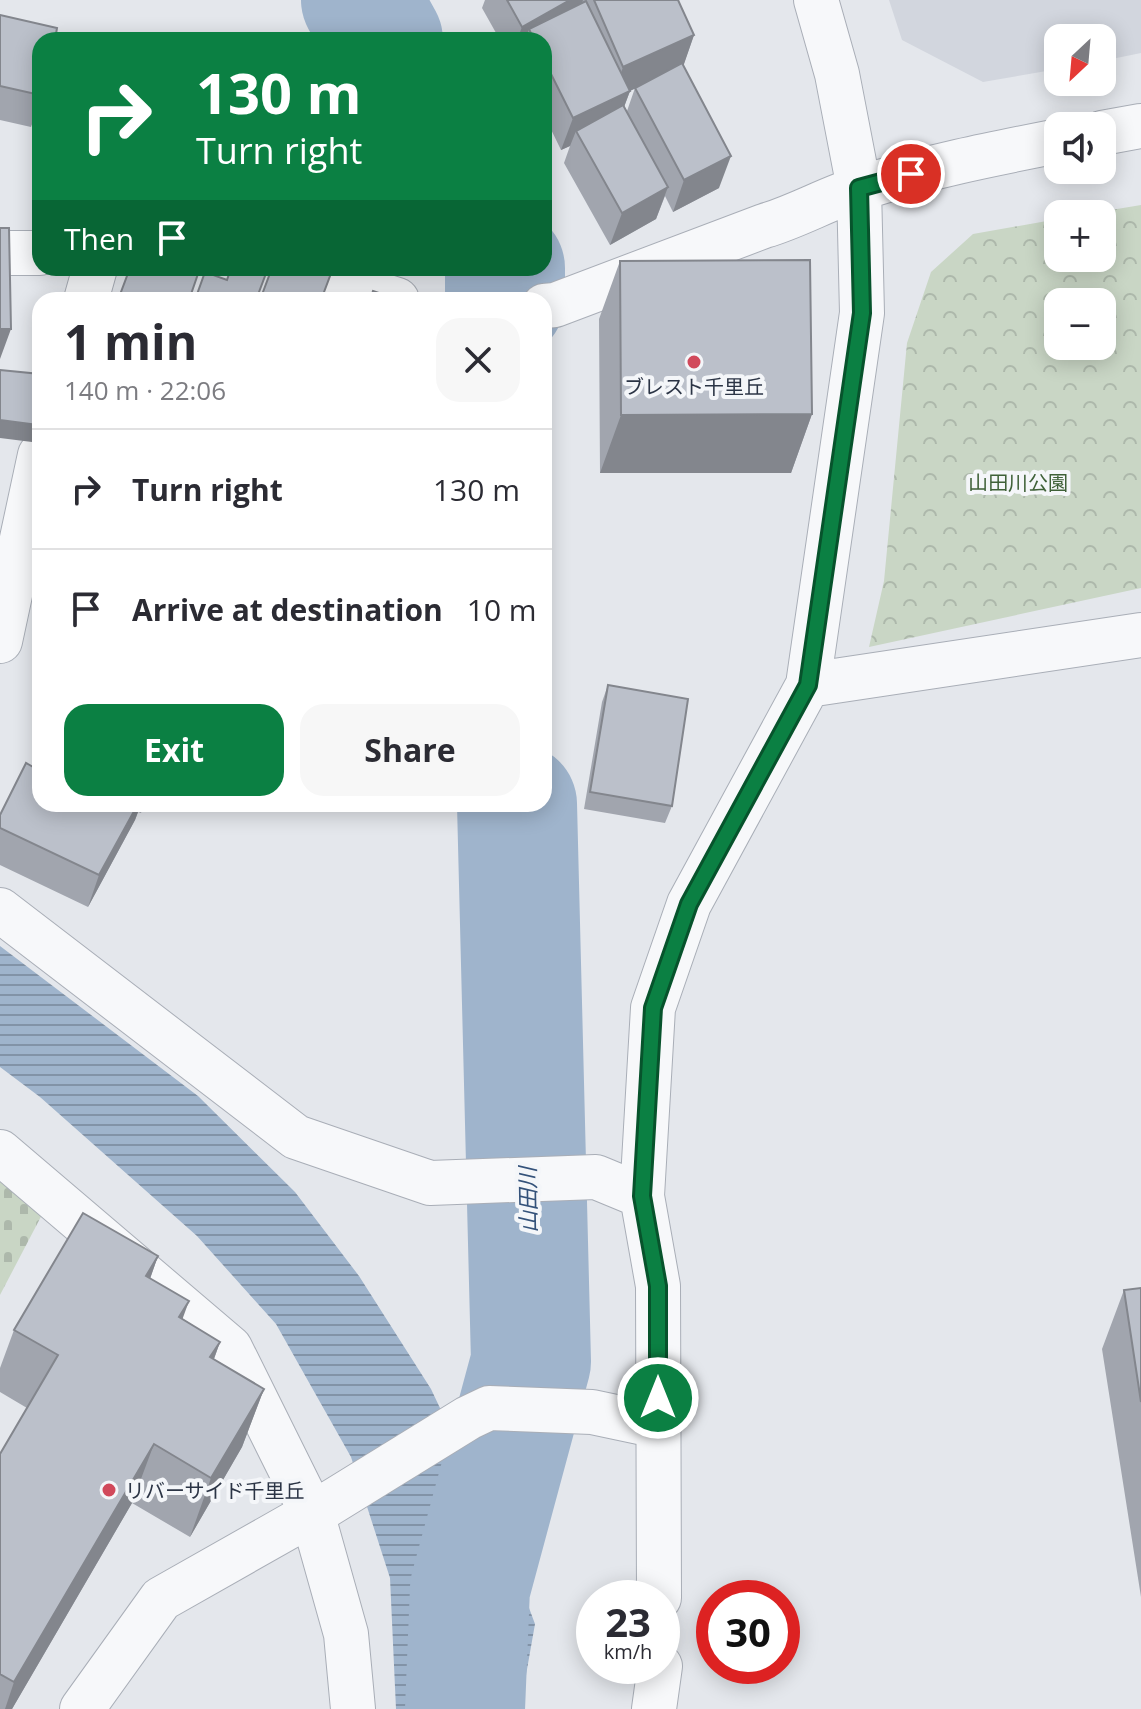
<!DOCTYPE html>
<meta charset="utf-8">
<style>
body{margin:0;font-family:"Open Sans","Noto Sans JP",sans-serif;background:#f7f7f7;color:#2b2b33;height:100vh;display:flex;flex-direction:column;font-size:30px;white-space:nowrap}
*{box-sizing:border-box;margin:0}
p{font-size:26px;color:#7c7c81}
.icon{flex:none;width:44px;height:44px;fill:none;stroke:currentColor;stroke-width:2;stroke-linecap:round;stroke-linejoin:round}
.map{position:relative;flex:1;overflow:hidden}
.panel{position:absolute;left:32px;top:292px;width:520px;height:520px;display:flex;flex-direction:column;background:#fff;border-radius:24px;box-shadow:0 4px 20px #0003}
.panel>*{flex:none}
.hud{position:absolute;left:32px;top:32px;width:520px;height:244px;border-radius:24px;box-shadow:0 4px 20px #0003;background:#0b8043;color:#fff;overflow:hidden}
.needle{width:52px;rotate:206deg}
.tools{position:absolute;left:1044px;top:24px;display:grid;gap:16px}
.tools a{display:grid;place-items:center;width:72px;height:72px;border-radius:16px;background:#fff;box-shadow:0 4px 20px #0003;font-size:40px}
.speed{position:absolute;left:576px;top:1580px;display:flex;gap:16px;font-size:40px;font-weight:700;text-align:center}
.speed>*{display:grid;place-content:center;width:104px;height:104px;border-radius:50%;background:#fff;box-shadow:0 4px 20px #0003;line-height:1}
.speed small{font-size:20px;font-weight:400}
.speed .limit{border:12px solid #d22;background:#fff;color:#111}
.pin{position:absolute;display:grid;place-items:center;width:68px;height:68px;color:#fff;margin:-34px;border:4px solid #fff;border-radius:50%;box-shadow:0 2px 8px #0007}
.me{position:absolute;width:88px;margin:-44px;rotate:0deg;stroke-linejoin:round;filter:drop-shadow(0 0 6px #0008)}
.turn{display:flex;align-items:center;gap:28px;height:168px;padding:0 32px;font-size:36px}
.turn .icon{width:104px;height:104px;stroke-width:2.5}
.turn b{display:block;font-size:56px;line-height:68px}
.then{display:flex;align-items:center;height:76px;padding:0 32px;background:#0003;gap:16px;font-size:30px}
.round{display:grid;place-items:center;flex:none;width:84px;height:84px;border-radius:24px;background:#f7f7f7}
.overview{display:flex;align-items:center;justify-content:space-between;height:136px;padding:0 32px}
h1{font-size:48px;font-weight:700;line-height:60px}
.button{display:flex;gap:16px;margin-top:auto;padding:16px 32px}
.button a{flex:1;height:92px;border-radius:24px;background:#0b8043;color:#fff;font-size:32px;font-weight:700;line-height:92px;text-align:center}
.button a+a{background:#f7f7f7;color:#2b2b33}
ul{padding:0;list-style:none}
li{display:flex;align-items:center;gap:24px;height:120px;padding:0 32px;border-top:2px solid #e1e1e2}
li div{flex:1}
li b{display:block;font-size:30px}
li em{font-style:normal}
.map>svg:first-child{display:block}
</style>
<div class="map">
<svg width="1141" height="1709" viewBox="0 0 1141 1709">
<defs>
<pattern id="forest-crowns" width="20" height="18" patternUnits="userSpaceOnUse" patternTransform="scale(2)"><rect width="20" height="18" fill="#c9d6c5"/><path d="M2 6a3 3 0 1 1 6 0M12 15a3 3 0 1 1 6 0" fill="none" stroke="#adb8ab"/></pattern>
<pattern id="cemetery-stones" width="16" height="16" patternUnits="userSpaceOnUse" patternTransform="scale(2)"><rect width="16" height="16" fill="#c9d6c5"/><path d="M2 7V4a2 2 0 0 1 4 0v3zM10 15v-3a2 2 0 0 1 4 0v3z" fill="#adb8ab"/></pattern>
<pattern id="water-rules" width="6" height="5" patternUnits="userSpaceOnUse" patternTransform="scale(2)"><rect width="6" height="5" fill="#9fb4cc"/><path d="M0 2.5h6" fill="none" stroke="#8293a7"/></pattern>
</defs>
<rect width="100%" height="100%" fill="#e4e7ec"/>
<!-- built -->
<path fill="#d2d6de" d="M889,0H1141V53L1102,61V38H1058V69L983,82L902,40Z"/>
<!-- forest -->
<path fill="url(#forest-crowns)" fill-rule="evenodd" d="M1141,205V588L869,647L884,581L907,343L931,272L973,234L1058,219V258H1102V214H1087ZM1058,302H1102V346H1058Z"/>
<!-- cemetery -->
<path fill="url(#cemetery-stones)" d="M0,1172L45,1209L0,1295Z"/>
<!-- water -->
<path fill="url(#water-rules)" d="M0,946L198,1096L295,1192L359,1276L431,1389L509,1554L535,1624L520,1709H396L390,1578L351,1457L276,1324L197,1236L40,1097L0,1067Z"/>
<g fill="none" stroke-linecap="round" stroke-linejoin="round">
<!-- river -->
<path stroke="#9fb4cc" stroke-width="120" d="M361,0L383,40
M505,268V300
M465,1709L470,1588L531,1362L517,804"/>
<defs>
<path id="minor" d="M1102,133L1141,126
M0,253H40
M297,268L397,300
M86,300L95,268
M544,306L555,305L764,226C798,216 828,198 861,188C926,167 992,154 1058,141
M0,641L40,455
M808,685L1141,635
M0,910L296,1137L430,1183L596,1177L642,1196
M0,1152L230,1348L312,1513L346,1634L353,1709
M659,1598L658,1286L642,1196L653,1008L689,904L808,685L862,313L859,188L837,74L816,0
M82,1709L161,1599L327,1505L468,1418L489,1408L592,1412L658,1426
M654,1709L660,1666"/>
</defs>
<!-- minor casing -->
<use href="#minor" stroke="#a9aeb7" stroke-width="46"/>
<!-- minor -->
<use href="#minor" stroke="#f7f8fa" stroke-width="44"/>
</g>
<!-- wall -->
<path fill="#a1a5ae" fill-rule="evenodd" d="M485,0H678L694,35L683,66L719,188L673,212L665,196L656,219L610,245L564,163L570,146L561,150L544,115V40H500L482,8ZM637,87L635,88L627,111L624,107L630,91Z
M0,15L40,40V102L31,127L0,120Z
M620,261L812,414L791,473H600L599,319Z
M608,685L672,806L665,823L584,809L602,702Z
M35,768L40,804H144L141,813L138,812L135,820L88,907L0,865V815Z
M158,1256L150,1279L183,1319L220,1342L214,1359L264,1389L242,1447L190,1537L132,1503L12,1709H0V1454L27,1408L0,1392V1368L14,1330Z
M1141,1288V1597L1102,1349L1124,1290Z"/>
<!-- shaded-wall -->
<path fill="#83868d" d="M570,0H583L575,23L529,29L525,40H517L522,27Z
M694,35L683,67L612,99L623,67Z
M630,91L618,123L576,131L570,146L561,150L573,118Z
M731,156L719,188L673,212L684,180Z
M668,187L656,219L610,245L622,213Z
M0,329H11L0,359Z
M812,414L791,473H600L621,415Z
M0,420L38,425L32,442L0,438Z
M138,804H141L135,820L88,907L99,875Z
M158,1256L137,1315L146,1276Z
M189,1301L168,1359L179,1317Z
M220,1342L199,1400L210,1357Z
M264,1389L242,1447L190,1537L211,1478Z
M154,1444L132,1503L12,1709H5L14,1682Z"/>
<!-- building -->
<path fill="#bbc0ca" stroke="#83868d" stroke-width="2" d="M507,0H570L522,27Z
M594,0H678L694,35L623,67Z
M586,1L630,91L573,118L544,60V40H534L529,29Z
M0,15L57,28L55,40H40V95L0,86Z
M682,63L731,156L684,180L635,88Z
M623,105L668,187L622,213L576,131Z
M0,228H9L11,329H0Z
M810,260L812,414L621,415L620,261Z
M130,268H200L189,300H118Z
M231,268H268L256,300H195L205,272L227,280Z
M272,268H326L330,276L321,300H260Z
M373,291L399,300H370Z
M0,370L40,374V412L38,425L0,420Z
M608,685L688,699L672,806L590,792Z
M40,761V804H138L99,875L0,828V815L26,763L35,768Z
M83,1213L158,1256L146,1276L189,1301L179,1317L220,1342L210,1357L264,1389L211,1478L154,1444L14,1682L0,1674V1454L58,1355L14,1330Z
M1141,1288V1402L1124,1290Z"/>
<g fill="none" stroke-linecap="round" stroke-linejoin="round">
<defs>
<path id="route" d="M658,1398V1286L642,1196L653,1008L689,904L808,685L862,313L859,188L911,174"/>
</defs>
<!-- route casing -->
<use href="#route" stroke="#07532c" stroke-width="20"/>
<!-- route -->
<use href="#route" stroke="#0b8043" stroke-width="14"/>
</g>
<!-- markers -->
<g fill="#d1495b" stroke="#f4f6f9" stroke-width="3">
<circle cx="694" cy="362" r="8"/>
<circle cx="109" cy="1490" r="8"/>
</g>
<g text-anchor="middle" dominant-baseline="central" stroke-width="8" stroke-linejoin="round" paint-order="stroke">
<!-- poi labels -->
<g font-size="20" fill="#2b3445" stroke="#f4f6f9">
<text x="694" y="386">ブレスト千里丘</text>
<text x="125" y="1490" text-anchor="start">リバーサイド千里丘</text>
</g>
<!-- park labels -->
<g font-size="20" fill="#3f6138" stroke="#f4f6f9">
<text x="1018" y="482">山田川公園</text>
</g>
<!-- water labels -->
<g font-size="22" font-style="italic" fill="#34527a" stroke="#f4f6f9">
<text transform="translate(527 1200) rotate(-91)">山田川</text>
</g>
</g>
</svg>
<div class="tools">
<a><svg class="needle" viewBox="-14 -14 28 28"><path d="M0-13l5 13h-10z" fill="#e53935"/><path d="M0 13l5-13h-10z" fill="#7c7c81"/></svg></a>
<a><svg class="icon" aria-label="sound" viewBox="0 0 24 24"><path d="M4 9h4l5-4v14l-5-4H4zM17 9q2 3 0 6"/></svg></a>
<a>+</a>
<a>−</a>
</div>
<div class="speed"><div>23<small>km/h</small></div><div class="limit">30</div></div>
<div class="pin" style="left:911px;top:174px;background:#d93025"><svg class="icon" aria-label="arrive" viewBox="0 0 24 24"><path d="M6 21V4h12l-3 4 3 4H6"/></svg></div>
<svg class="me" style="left:658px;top:1398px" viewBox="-20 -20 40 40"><circle r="17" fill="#0b8043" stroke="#fff" stroke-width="3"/><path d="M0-11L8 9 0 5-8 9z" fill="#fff"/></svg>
<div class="hud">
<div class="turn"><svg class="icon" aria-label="right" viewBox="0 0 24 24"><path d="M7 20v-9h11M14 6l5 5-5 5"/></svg><div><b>130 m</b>Turn right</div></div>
<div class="then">Then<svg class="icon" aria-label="arrive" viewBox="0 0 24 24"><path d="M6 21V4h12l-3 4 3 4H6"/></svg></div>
</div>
<section class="panel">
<div class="overview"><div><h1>1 min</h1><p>140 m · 22:06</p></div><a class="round"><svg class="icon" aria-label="close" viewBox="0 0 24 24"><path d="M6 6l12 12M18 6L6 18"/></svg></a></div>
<ul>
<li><svg class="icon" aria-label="right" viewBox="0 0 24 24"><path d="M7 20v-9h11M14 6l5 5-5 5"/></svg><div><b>Turn right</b></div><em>130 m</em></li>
<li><svg class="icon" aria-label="arrive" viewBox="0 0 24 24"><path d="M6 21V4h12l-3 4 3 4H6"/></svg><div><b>Arrive at destination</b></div><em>10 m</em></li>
</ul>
<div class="button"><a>Exit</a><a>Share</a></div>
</section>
</div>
